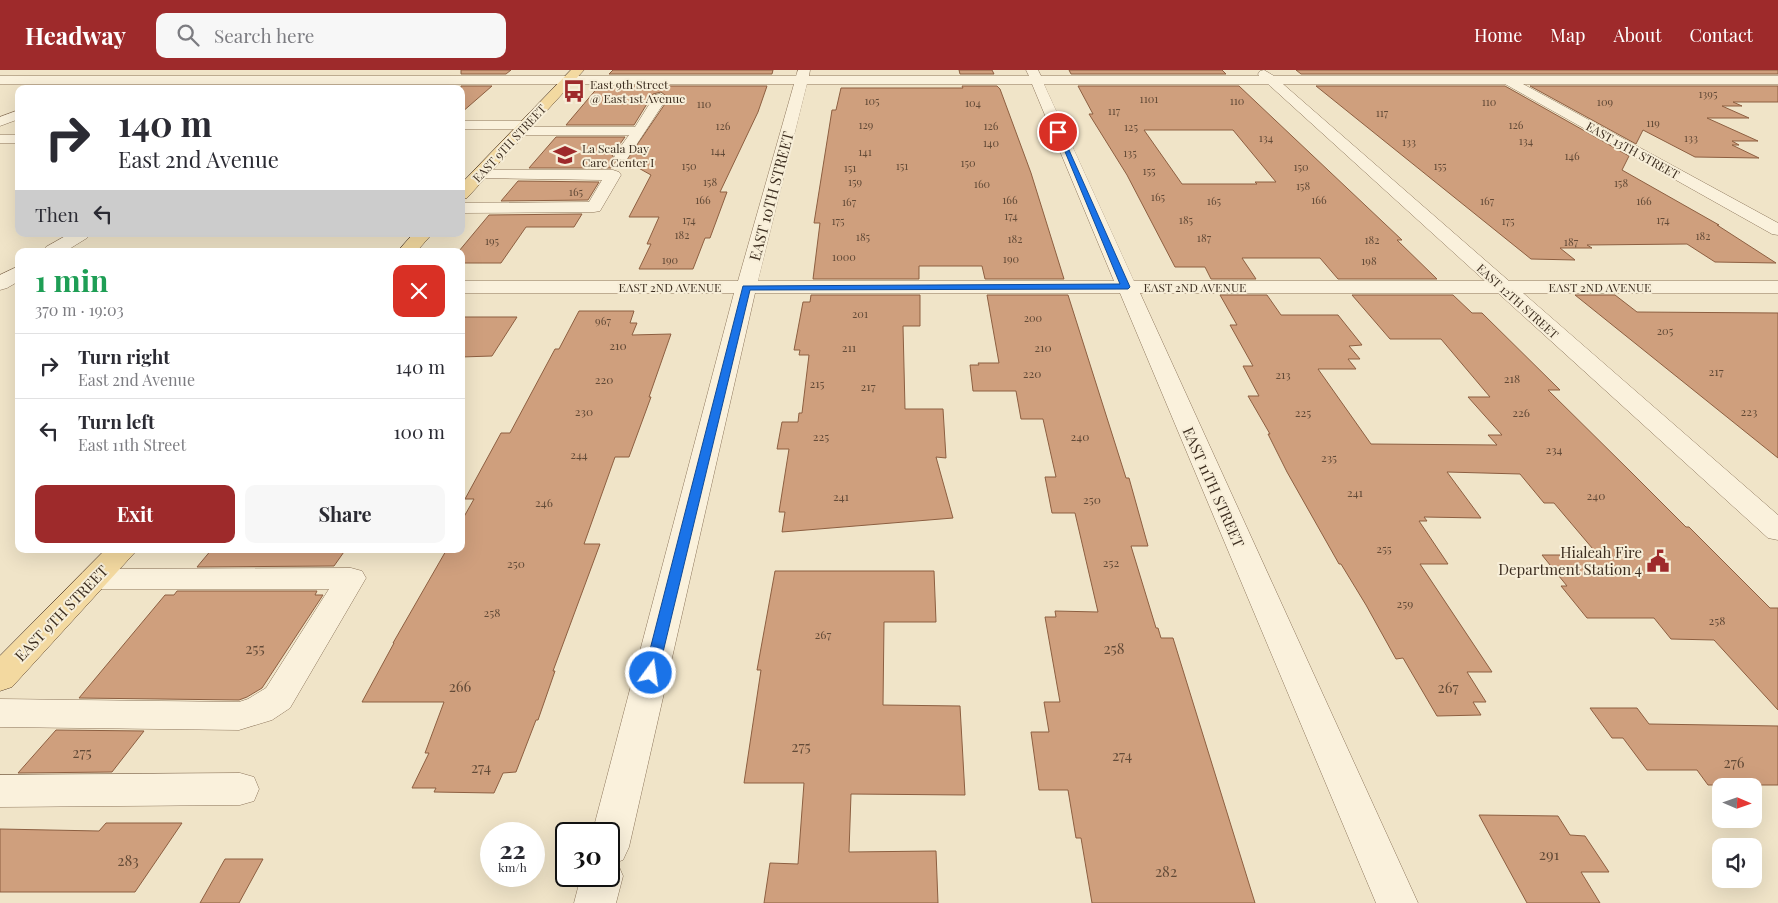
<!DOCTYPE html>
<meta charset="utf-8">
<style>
body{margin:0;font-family:"Playfair Display",serif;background:#f7f7f7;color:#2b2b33;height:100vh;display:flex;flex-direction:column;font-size:19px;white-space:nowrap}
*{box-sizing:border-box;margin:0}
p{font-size:16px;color:#7c7c81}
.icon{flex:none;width:28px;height:28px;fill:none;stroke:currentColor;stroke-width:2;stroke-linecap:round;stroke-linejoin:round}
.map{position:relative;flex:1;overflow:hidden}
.sheet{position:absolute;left:15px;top:178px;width:450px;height:305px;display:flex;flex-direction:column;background:#fff;border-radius:10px;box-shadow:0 5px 20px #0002}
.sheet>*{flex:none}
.top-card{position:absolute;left:15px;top:15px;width:450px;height:152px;border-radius:10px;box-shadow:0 5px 20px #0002;background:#fff;color:#2b2b33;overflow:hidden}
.needle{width:32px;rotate:92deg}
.controls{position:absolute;left:1712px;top:708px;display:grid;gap:10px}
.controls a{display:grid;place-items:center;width:50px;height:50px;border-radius:10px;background:#fff;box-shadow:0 5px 20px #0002;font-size:25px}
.speed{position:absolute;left:480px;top:752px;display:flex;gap:10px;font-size:25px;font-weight:700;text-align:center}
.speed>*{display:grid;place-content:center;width:65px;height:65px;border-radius:50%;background:#fff;box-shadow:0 5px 20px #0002;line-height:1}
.speed small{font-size:12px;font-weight:400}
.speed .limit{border:2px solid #111;border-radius:8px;background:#fff;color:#111}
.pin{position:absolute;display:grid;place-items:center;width:42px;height:42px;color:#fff;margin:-21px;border:2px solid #fff;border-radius:50%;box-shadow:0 1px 5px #0007}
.me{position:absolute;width:55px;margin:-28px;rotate:14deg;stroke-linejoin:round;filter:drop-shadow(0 0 4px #0008)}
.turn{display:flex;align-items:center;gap:18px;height:105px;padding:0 20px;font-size:22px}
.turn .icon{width:65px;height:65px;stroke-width:2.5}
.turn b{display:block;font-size:35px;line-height:42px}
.then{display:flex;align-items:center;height:48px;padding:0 20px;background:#0003;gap:10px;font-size:19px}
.round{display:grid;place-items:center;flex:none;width:52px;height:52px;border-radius:10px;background:#f7f7f7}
.summary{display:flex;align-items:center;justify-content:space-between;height:85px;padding:0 20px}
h1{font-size:30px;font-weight:700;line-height:38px;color:#1e9e55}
.primary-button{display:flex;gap:10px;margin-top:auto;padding:10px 20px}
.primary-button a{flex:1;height:58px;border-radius:10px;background:#9e2a2b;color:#fff;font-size:20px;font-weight:700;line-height:58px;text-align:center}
.primary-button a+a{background:#f7f7f7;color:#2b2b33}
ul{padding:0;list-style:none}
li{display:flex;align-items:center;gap:15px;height:65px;padding:0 20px;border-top:1px solid #e1e1e2}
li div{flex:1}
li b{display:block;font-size:19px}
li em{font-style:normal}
header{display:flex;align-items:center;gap:30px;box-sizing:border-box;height:70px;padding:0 25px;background:#9e2a2b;color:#fff}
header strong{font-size:24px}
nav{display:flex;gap:28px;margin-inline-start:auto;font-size:18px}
.search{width:350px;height:45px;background:#f7f7f7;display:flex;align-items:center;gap:12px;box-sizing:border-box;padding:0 18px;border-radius:10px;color:#7c7c81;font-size:19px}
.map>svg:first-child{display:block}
</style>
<header>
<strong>Headway</strong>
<div class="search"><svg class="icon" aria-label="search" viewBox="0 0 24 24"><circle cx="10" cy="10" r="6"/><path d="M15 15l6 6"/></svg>Search here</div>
<nav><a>Home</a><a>Map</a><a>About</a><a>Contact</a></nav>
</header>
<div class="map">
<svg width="1778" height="833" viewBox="0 0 1778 833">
<rect width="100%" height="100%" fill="#f0e4c8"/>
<!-- building -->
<path fill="#cf9f7d" stroke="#8d5f41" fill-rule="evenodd" d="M461,0H511L506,4H461Z
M613,0H773L772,4H609Z
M959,0H992L994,4H960Z
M1069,0H1222L1226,4H1071Z
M1296,0H1778V4H1301Z
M461,16H492L461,43Z
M599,16H767L758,42L720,122H727L710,168H705L693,199H639L651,174H647L659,147H629L651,105L626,91L669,28L661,22L653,24L634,55H566Z
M962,16H997L1000,19L1031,103L1064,209H985L982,196H919V209H813L820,153H814L832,40H836L841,18H963Z
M1078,16H1239L1402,170H1397L1437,209H1338L1320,188H1242L1256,209H1211L1205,197H1175L1127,105L1089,44H1093ZM1144,60H1233L1276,112H1255L1257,114H1182Z
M1316,16H1505L1629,86L1622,100L1719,155H1717L1776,193L1715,192L1687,174L1587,175L1592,178H1560L1575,190L1531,189Z
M1530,16H1778V32H1733L1742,36H1722L1749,48H1707L1758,71H1732L1739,75H1732L1759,88L1695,87L1643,60L1636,74Z
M556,67H625L612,85L616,91L611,98H529Z
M518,111L599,112L588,130L501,131Z
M582,144L574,157H526L501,193H461V181H459L489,145Z
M811,225H920V256H903L905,339H943L946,388L936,387L953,448L782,462L785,442H779L789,379H777L782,352H798L799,343H802L809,285H799L800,280H794L803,232H810Z
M987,225H1068L1126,408H1129L1148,476H1131L1156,558H1158L1161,568H1173L1255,833H1092L1081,768H1076L1068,720H1039L1031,662H1049L1044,632H1060L1045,547H1056L1055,541L1098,542L1075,443H1052L1045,407H1056L1043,349H1021L1016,321H973L970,295H979L978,293H999Z
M1220,225H1267L1281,245H1338L1362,275L1349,276L1360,289H1348L1356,299H1318L1371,374L1497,375L1488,365H1502L1468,327H1490L1441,269H1390L1352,225H1453L1472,243H1482L1560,320H1548L1632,403L1686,457H1689L1770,538H1778V640L1714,570L1671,569L1654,548H1587L1561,516H1567L1542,485H1598L1554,433H1544L1520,404L1447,402L1481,448L1424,447L1427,451H1419L1448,494H1420L1492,602H1467L1486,632H1473L1481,645L1437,646L1403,588L1396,589L1366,535L1341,494H1339L1287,402L1268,364H1270L1248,326H1259L1243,296H1253L1230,255H1237Z
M1575,225H1615L1637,242L1778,243V388Z
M579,241H634L630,253H637L632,265L671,264L649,327H651L629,387H615L584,474H600L553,601H555L538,650H536L516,702L503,703L494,723L434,722L436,718H412L429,683H425L444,632H362L394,573H393L447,479H461V452L474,429H465L501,363H510L555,279H559Z
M461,247H517L492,286L461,287Z
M212,479H346L334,496L197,497Z
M775,501H934L936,552H884L883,635L960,636L965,725L851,724L849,782L936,781L938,833H764L770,793L798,794L804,713H744L761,600H757Z
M177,521H317L315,525H323L262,618L247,627L239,630L79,628L165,525H174Z
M1590,638H1637L1649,654L1778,656V715H1708L1697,700H1647L1623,668H1612Z
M56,660L144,661L112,702L18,703Z
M1479,745L1558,746L1570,765L1585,766L1609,802H1581L1600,833H1527Z
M106,753H182L135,822H0V759L99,761Z
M225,789H263L239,833H200Z"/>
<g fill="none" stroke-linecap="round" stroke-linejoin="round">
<defs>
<path id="minor" d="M798,0H810L809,6H1029L1026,0H1038L1041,6H1259L1258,4L1260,1L1264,0L1274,6H1778V14H1523L1778,153V165L1772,164L1505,14H1283L1509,211H1778V223H1523L1778,445V470L1768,468L1498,223H1140L1418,833H1376L1120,223H755L629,777L623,790L617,792L623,806L616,833H574L581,806H609V764H592L734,223H461V211H738L794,14H0V6H796ZM807,14H1032L1114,211H758ZM1044,14H1268L1485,211H1134Z
M660,24L667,28L627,89H617L614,86L629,65H520L515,64L513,61L514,59H461V51H526L531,52L532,57H635L655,25Z
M19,40V49L0,56V47Z
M0,65H19V73H0Z
M479,100H613L619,102L621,105L600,141L594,142L461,143V133L589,132L602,110L473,108L471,105L473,102Z
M69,164H90L87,168L66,181H44L46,177Z
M19,196V211L7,218L0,220V205Z
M351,498L362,501L366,508L290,638L272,650L239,660L0,657V629L239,632L248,629L266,618L329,519H94L83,516L79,509L83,502L94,499Z
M240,703L254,707L259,719L254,731L240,735L0,737V705Z"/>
<path id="major" d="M571,0H584L467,128L461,129V114Z
M413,164H432L417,181H398Z
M106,479H138L12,617L0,621V586Z"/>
</defs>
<!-- minor casing -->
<use href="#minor" stroke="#8d765c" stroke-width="1"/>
<!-- major casing -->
<use href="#major" stroke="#5b4430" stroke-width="1"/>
<!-- minor -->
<use href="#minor" fill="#faf1dc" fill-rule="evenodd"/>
<!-- major -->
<use href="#major" fill="#f3d9a0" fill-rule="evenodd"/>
</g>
<!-- route -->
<path fill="#1a73e8" stroke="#114b97" d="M1056,60L1061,62L1130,217L1128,219L750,220L658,603L656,607L651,609L646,607L644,603L743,216L1120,214Z"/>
<!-- icons -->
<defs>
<symbol id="bus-bare" viewBox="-9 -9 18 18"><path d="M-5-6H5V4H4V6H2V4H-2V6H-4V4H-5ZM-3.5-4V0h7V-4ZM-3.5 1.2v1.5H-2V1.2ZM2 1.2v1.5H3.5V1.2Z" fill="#9e2a2b" stroke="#f7eed8" stroke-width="2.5" paint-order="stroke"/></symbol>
<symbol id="school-bare" viewBox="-9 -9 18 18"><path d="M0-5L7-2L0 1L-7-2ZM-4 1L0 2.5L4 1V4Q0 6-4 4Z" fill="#9e2a2b" stroke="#f7eed8" stroke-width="2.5" paint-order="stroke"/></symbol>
<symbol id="civic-bare" viewBox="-9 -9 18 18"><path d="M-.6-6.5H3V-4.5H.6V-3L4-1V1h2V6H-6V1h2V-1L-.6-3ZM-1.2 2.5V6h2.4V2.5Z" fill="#9e2a2b" stroke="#f7eed8" stroke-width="2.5" paint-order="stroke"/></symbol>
</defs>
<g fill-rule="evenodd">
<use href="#bus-bare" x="558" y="5" width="32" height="32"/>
<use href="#school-bare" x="549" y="69" width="32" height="32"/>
<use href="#civic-bare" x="1642" y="475" width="32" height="32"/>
</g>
<g text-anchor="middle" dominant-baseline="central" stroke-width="4" stroke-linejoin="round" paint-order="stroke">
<!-- far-number labels -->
<g font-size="11" fill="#624a37">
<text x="1708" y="23">1395</text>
<text x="1149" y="28">1101</text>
<text x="872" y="30">105</text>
<text x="1237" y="30">110</text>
<text x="1489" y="31">110</text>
<text x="1605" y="31">109</text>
<text x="973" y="32">104</text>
<text x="704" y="33">110</text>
<text x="1114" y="40">117</text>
<text x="1382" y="42">117</text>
<text x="1653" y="52">119</text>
<text x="866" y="54">129</text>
<text x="1516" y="54">126</text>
<text x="723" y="55">126</text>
<text x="991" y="55">126</text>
<text x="1131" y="56">125</text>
<text x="1266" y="67">134</text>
<text x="1691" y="67">133</text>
<text x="1526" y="70">134</text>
<text x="1409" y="71">133</text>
<text x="991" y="72">140</text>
<text x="718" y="80">144</text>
<text x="865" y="81">141</text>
<text x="1130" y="82">135</text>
<text x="1572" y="85">146</text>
<text x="968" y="92">150</text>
<text x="689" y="95">150</text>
<text x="902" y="95">151</text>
<text x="1440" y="95">155</text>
<text x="1301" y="96">150</text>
<text x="850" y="97">151</text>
<text x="1149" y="100">155</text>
<text x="710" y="111">158</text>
<text x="855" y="111">159</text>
<text x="1621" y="112">158</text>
<text x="982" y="113">160</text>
<text x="1303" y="115">158</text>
<text x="576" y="121">165</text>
<text x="1158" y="126">165</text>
<text x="703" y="129">166</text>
<text x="1010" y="129">166</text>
<text x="1319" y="129">166</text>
<text x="1214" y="130">165</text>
<text x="1487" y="130">167</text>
<text x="1644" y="130">166</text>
<text x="849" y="131">167</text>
<text x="1011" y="145">174</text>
<text x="689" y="149">174</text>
<text x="1186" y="149">185</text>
<text x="1663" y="149">174</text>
<text x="838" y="150">175</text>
<text x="1508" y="150">175</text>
<text x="682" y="164">182</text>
<text x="1703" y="165">182</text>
<text x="863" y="166">185</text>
<text x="1204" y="167">187</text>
<text x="1015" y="168">182</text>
<text x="1372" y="169">182</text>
<text x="492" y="170">195</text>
<text x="1571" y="171">187</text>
<text x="844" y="186">1000</text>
<text x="1011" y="188">190</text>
<text x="670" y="189">190</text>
<text x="1369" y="190">198</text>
<text x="860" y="243">201</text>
<text x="1033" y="247">200</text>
<text x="603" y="250">967</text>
<text x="1665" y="260">205</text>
</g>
<!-- far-poi labels -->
<g font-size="12" fill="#3d2e20" stroke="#f7eed8" text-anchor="start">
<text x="590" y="14">East 9th Street<tspan x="590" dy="14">@ East 1st Avenue</tspan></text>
<text x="582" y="78">La Scala Day<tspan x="582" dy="14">Care Center I</tspan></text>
</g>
<!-- far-street labels -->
<g font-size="12" fill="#3d2e20" stroke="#f7eed8">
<text transform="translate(509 73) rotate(-47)">EAST 9TH STREET</text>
<text transform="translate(1633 80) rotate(29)">EAST 13TH STREET</text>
<text x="670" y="217">EAST 2ND AVENUE</text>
<text x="1195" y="217">EAST 2ND AVENUE</text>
<text x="1600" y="217">EAST 2ND AVENUE</text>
<text transform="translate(1518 231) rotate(42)">EAST 12TH STREET</text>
</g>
<!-- number labels -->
<g font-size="12" fill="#624a37">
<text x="618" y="275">210</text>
<text x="849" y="277">211</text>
<text x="1043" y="277">210</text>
<text x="1716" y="301">217</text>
<text x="1032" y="303">220</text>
<text x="1283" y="304">213</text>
<text x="1512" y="308">218</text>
<text x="604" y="309">220</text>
<text x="817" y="313">215</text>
<text x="868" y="316">217</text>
<text x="584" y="341">230</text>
<text x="1749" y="341">223</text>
<text x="1303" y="342">225</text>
<text x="1521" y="342">226</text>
<text x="821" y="366">225</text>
<text x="1080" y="366">240</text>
<text x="1554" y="379">234</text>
<text x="579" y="384">244</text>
<text x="1329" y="387">235</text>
<text x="1355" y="422">241</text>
<text x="1596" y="425">240</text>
<text x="841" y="426">241</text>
<text x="1092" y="429">250</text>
<text x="544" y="432">246</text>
<text x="1384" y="478">255</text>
<text x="1111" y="492">252</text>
<text x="516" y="493">250</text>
<text x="1405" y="533">259</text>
<text x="492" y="542">258</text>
<text x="1717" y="550">258</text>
<text x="823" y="564">267</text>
</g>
<!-- street labels -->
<g font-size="15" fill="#3d2e20" stroke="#f7eed8">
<text transform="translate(771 126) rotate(-75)">EAST 10TH STREET</text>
<text transform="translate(1214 417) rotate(66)">EAST 11TH STREET</text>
<text transform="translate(61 543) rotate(-46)">EAST 9TH STREET</text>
</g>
<!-- poi labels -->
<g font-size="15" fill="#3d2e20" stroke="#f7eed8" text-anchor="end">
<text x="1642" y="482">Hialeah Fire<tspan x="1642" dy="17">Department Station 4</tspan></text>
</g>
<!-- near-number labels -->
<g font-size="15" fill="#624a37">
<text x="255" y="578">255</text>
<text x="1114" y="578">258</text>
<text x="460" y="616">266</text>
<text x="1448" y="617">267</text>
<text x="801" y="676">275</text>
<text x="82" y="682">275</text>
<text x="1122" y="685">274</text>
<text x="1734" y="692">276</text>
<text x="481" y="697">274</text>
<text x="1549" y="784">291</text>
<text x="128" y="790">283</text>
<text x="1166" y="801">282</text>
</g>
</g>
</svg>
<div class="controls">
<a><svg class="needle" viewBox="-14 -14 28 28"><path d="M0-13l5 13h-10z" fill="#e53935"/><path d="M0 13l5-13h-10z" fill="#7c7c81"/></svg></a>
<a><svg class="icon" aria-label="sound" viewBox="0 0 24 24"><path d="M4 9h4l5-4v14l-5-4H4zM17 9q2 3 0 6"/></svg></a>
</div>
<div class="speed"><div>22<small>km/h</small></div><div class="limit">30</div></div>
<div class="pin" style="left:1058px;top:62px;background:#d93025"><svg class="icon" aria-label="arrive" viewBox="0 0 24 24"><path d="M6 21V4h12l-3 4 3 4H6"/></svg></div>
<svg class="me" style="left:651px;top:603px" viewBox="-20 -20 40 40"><circle r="17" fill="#1a73e8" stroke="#fff" stroke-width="3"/><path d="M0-11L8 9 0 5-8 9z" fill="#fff"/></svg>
<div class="top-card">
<div class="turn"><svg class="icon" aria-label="right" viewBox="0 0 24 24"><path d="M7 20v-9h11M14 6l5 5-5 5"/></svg><div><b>140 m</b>East 2nd Avenue</div></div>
<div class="then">Then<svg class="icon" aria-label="left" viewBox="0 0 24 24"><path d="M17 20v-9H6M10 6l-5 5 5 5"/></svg></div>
</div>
<section class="sheet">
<div class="summary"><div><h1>1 min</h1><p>370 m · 19:03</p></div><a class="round" style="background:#d93025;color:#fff"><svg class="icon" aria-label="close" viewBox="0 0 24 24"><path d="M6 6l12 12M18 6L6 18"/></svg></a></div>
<ul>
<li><svg class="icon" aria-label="right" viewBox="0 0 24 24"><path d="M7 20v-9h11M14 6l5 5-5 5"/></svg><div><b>Turn right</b><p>East 2nd Avenue</p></div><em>140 m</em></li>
<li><svg class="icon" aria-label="left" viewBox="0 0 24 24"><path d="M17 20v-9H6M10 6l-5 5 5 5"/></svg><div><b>Turn left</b><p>East 11th Street</p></div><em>100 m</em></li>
</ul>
<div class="primary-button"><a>Exit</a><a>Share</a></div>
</section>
</div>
